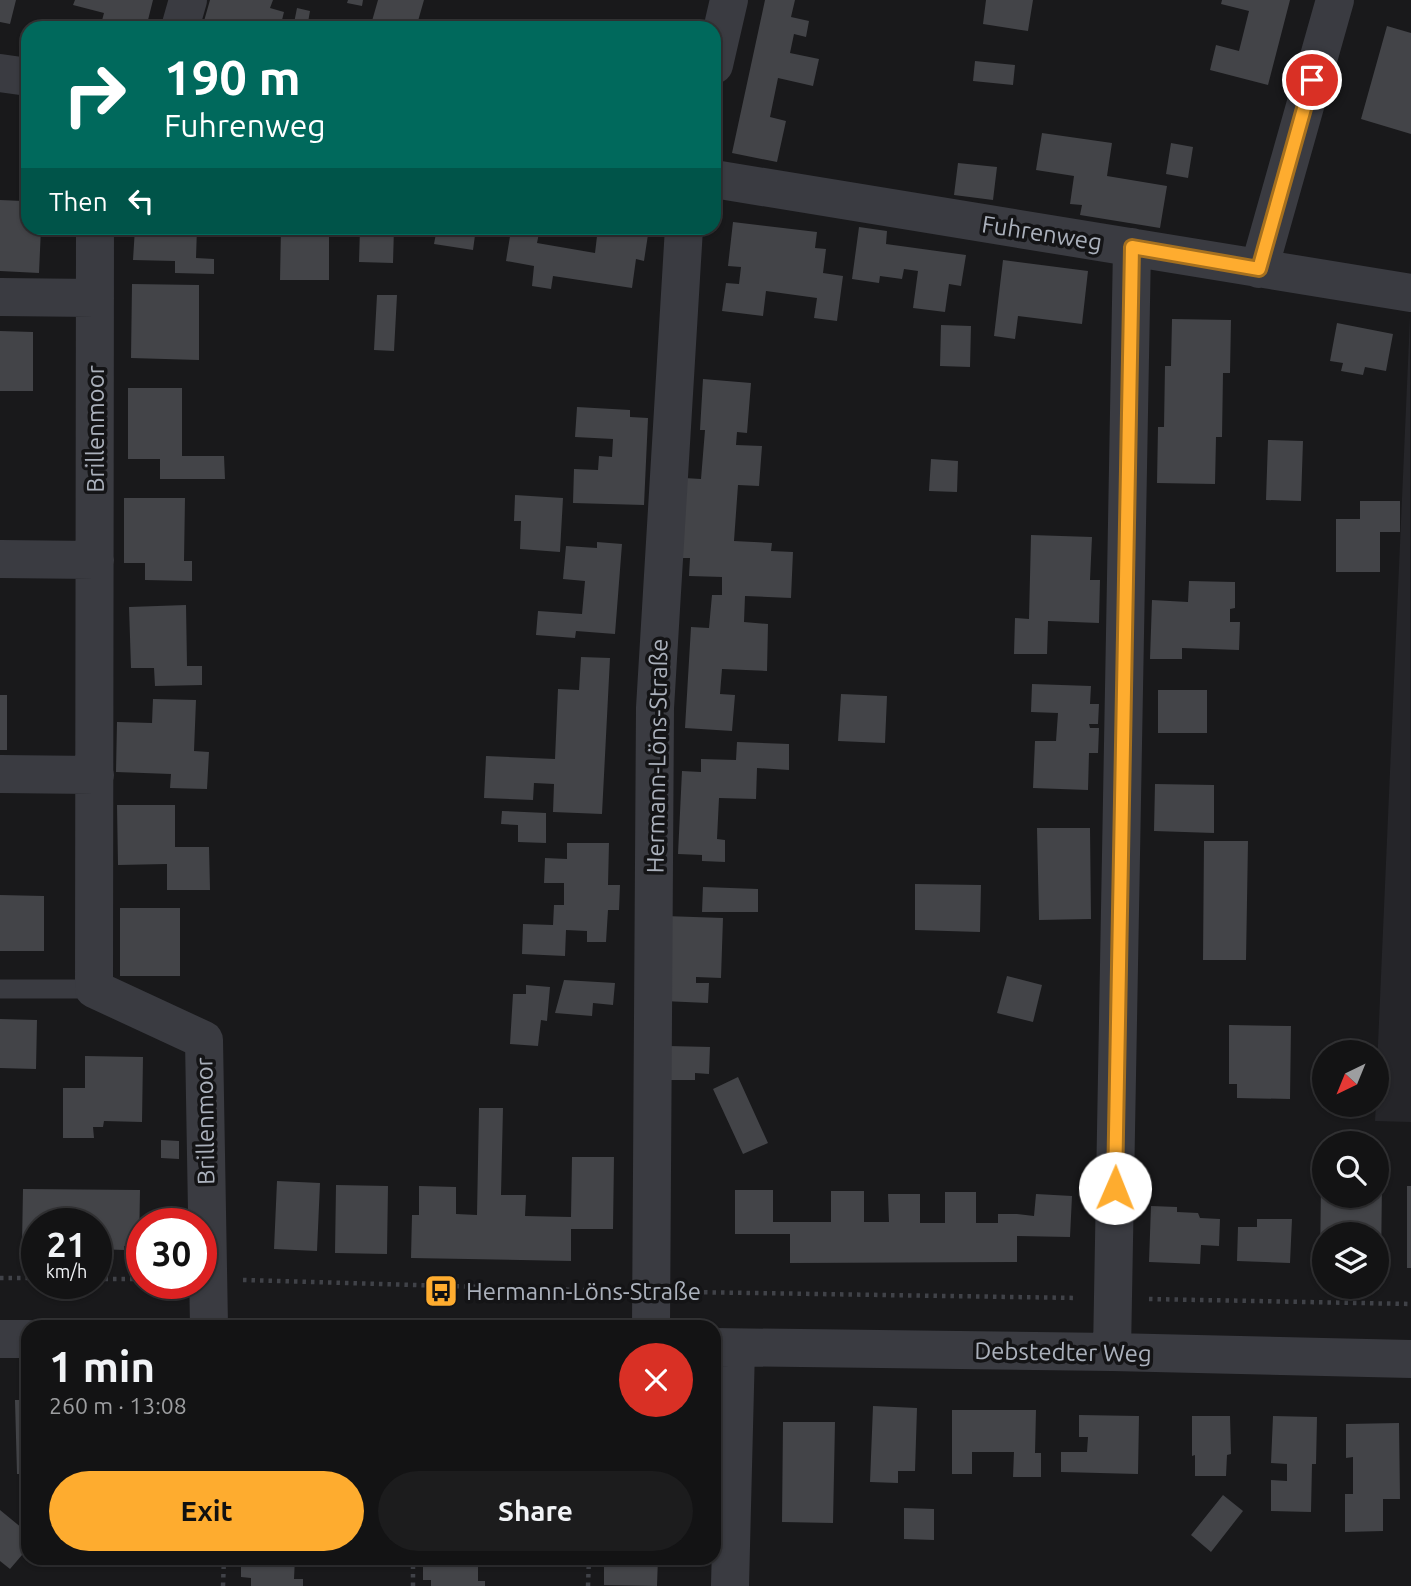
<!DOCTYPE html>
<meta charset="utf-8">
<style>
body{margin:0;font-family:Ubuntu,sans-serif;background:#1c1c1d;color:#f1f3f6;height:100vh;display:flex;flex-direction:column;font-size:26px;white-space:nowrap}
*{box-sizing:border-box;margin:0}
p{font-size:23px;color:#9d9ea0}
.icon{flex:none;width:38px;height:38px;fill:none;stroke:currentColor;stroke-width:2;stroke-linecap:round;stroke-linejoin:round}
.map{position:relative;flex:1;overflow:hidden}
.drawer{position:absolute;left:21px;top:1320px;width:700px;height:245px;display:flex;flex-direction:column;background:#131314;border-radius:21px;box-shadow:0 2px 5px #0004,0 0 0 2px #323234}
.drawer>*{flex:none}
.hud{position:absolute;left:21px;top:21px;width:700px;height:214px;border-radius:21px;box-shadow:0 2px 5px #0004,0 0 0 2px #323234;background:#00695c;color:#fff;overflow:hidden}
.needle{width:46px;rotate:223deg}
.buttons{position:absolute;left:1312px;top:1040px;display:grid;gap:14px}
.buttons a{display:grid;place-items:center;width:77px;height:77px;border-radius:50%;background:#131314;box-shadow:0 2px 5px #0004,0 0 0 2px #323234;font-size:35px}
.speed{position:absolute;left:21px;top:1208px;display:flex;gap:14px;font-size:35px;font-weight:700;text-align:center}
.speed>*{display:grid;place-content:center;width:91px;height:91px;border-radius:50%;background:#131314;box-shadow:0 2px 5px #0004,0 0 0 2px #323234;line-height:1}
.speed small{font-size:18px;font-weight:400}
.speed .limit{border:10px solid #d22;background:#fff;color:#111}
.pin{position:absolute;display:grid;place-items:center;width:60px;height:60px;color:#fff;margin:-30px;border:4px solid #fff;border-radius:50%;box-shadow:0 2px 7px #0007}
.me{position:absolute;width:77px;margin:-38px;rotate:1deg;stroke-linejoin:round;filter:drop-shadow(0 0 5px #0008)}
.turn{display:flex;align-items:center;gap:24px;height:147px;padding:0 28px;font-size:32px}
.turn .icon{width:91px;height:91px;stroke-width:2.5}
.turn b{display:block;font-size:49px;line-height:60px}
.then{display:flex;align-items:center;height:66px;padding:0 28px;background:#0003;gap:14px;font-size:26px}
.round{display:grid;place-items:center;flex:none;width:74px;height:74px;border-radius:37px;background:#1c1c1d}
.summary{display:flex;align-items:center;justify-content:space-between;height:119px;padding:0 28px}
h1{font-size:42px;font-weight:700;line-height:52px}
.primary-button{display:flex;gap:14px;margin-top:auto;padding:14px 28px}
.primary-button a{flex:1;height:80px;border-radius:42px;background:#feac2f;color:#111;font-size:28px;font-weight:700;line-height:80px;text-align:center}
.primary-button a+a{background:#1c1c1d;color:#f1f3f6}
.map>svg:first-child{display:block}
</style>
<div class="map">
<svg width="1411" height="1586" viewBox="0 0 1411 1586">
<rect width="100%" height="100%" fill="#19191b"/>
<!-- built -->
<path fill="#252529" d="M1410,317L1411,1122L1375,1121L1376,1104H1377V1067Z"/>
<!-- building -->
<path fill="#434448" d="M0,0H16L10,24L0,22Z
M75,0H153L146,28H100L104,13L73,5Z
M210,0H273L270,8L284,12L280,28H202Z
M348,0H363L362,6L347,3Z
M378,0H424L416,28H370Z
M765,0H795L791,17L809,21L806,37L794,34L790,53L819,59L813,86L778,78L770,117L786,121L777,162L732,153Z
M986,0H1033L1028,31L983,24Z
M1222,0H1290L1268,85L1210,70L1216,45L1239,51L1249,11L1221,4Z
M297,8L310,11L307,28H293Z
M1387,26L1411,33V134L1361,119Z
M975,61L1015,65L1013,85L973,81Z
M1042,133L1112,143L1107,176L1167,186L1160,228L1080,215L1082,205L1070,204L1074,176L1036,170Z
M1171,143L1193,147L1188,178L1166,174Z
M958,163L997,167L993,200L954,195Z
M0,200L23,201L22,214H28V228H41L39,273L0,271Z
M733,222L817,232L815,248L826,249L823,273L843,276L837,321L814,318L817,298L766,291L763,316L722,311L726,283L739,284L741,267L728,266Z
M859,227L887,231L886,244L966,255L961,286L949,284L945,312L913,308L918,271L904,269L902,279L880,276L879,283L852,279Z
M135,228H197L196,258L214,259V274L175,273V261L133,260Z
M281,228H329V280H280Z
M360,228H394L393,263L359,262Z
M437,228H476L473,250L434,244Z
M505,228H540L537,243L595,253L598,228H649L644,261L636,259L632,288L553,276L551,289L532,286L534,266L506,261L511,230L505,229Z
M1003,260L1088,271L1082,324L1018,316L1015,339L994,336Z
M132,284L199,285V360L131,358Z
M377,295H397L394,351L374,350Z
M1172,319L1231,320L1230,373H1223L1222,437H1216L1215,484L1157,483L1158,427H1164L1165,366H1171Z
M1337,323L1393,334L1386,371L1365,367L1363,375L1341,371L1343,363L1330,361Z
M941,325L971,326L970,367L940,366Z
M0,331L33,332V391H0Z
M703,379L751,383L747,433L737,432L736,445L762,446L759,486L738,485L734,541L772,543L771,551L793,552L791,598L745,596L744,622L768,624L767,671L722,669L720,694L735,695L732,731L685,728L691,627L709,628L712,595H722V577L689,576L690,558H680L684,478L701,479L705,430H700Z
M128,388H182V456H224L225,479H160V459H128Z
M577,407L630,410V417L648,418L644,505L573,503L574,469L598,470L599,456L612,457L613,439L575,437Z
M1268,440L1303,441L1301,501L1266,500Z
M931,459L958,461L957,492L929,491Z
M515,495L563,498L560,552L520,549L521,521H514Z
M124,498H185L184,561H192V581L145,580V563H124Z
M1360,501H1400V532H1380V572H1336V519H1360Z
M1031,535L1092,537L1090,580H1100L1099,623L1048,621L1047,654H1014L1015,618L1029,619Z
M597,542L622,544L615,634L576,631L575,638L536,635L538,611L582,614L585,581L563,579L566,546L597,548Z
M1189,581L1235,582V608L1230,609V622H1240L1239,650L1182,648V659H1150L1152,600L1188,602Z
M186,605L187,666H202V685L155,686L154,668H131L129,607Z
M581,657L610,658L602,814L553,812L554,784L534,783L533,800L484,798L486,756L555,759L558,689L579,690Z
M1032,684L1091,686L1090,704H1099L1098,724H1089L1090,728H1099L1098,753H1089L1088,790L1033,788L1035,741H1056L1058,713L1031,712Z
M1158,690H1207V733H1158Z
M841,694L887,696L885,743L838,741Z
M0,695H7V750H0Z
M153,699L196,700L194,751L209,752L207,789L170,788L171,774L116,772L117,722L152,723Z
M737,742L789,744V770L757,768L756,799L719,798L717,839L725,840V862L702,861V855L678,854L682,771L701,772V759L736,760Z
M1155,784L1214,785V833L1154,831Z
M117,805H175V847H209L210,890H167V864L118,865Z
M502,811L546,813V843L518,842V825L501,824Z
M1037,828H1090L1091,919L1039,920Z
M1204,841H1248L1246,960H1203Z
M567,843H609L608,885H620L619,910H608L606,942H587V931L566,930L565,956L522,954L523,924L553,925L554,905H564V883H544L545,858L567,859Z
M915,884L981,885L980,932L915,930Z
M703,887L758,889V912H702Z
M0,895L44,896V951H0Z
M120,908H180V976H120Z
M665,916L723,918L721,978L696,977V983H709L708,1003L663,1001Z
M1007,976L1042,985L1033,1022L997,1013Z
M564,980L615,983L613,1005L593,1003L592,1016L555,1013Z
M526,985L550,987L547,1021L541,1020L538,1046L510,1044L513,994H526Z
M0,1019L37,1020L36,1069L0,1068Z
M1229,1025L1291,1026L1290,1099L1237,1098V1084H1229Z
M668,1046L710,1047L709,1074L695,1073V1080H668Z
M85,1056L143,1057L142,1122L104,1121L103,1127H93L94,1138H63V1088H85Z
M738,1077L768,1143L743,1154L713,1089Z
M479,1108H503L501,1195H526L525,1216L571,1217L572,1157H614L613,1229H571V1261L411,1258L412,1215H419V1186L456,1187V1214L477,1215Z
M161,1140L179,1141V1159L161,1158Z
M277,1181L320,1183L317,1251L274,1249Z
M1321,1181H1325V1195H1377V1182H1382L1381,1266H1377V1234H1325V1266H1320Z
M336,1185L388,1186L387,1254L335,1253Z
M1407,1186H1411V1268H1407Z
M23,1189L140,1190L139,1247L124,1246V1250L96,1249V1223H37V1244H22Z
M735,1190H773V1222H831V1191H864V1222H889L888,1194H920V1223H945V1192H976V1223H998V1214H1017L1034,1216L1036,1194L1072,1196L1070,1237L1017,1236V1262L790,1263V1234H735Z
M1151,1206L1177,1207V1212L1198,1213L1200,1218L1220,1219L1219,1246L1201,1245L1200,1264L1149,1262Z
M1257,1219H1292L1290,1263L1237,1261L1238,1227H1257Z
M15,1400H28V1474H17Z
M873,1406L917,1408L915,1471H898V1483L870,1482Z
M952,1410H1036L1035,1453H1041V1477H1013L1014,1452H972V1474H952Z
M1079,1415L1139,1416L1138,1474L1061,1472V1452H1087L1088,1437H1079Z
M1192,1416H1230L1231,1454L1227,1455L1226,1476H1195V1455L1192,1456Z
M1273,1416L1317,1417L1316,1464H1312L1311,1512L1271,1511V1480L1287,1481V1464L1271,1463Z
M783,1422H835L833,1523L782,1522Z
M1399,1423L1400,1499H1383V1531L1345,1532V1494H1353V1457L1346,1458V1424Z
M1223,1495L1243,1511L1211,1552L1191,1535Z
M904,1508L934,1509V1540L904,1539Z
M0,1510L28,1533V1548L10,1569L0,1561Z
M241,1558H295L294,1579H303V1586H251V1578L241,1577Z
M423,1558H478V1581H485V1586H431V1580H423Z
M604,1558H658L657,1586L604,1585Z"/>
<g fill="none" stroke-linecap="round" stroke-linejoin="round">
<!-- path -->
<path stroke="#404248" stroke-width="4.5" stroke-dasharray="3.5 5" stroke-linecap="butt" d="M0,1278H37
M96,1279H142
M243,1280L616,1291
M687,1292L1078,1298
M1149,1299L1411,1304
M223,1586L224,1558
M413,1586V1558
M588,1586L589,1558"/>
<!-- lane -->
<path stroke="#3a3b41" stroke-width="19" d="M0,989H94"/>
<!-- street -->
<path stroke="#3a3b41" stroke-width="38" d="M180,28L188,0
M714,65L729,0
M0,73L28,77
M714,179L1411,293
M95,228L94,989L204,1040L209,1326
M1259,269L1335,0
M0,297L95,298
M0,559L95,560
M0,774L95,775
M651,1326L655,708L684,228
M0,1339H28
M714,1347L1112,1352L1411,1359
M1112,1352L1132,247
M730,1586L736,1348"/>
</g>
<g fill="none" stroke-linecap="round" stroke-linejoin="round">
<defs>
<path id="route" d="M1115,1188L1132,247L1259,269L1312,80"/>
</defs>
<!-- route casing -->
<use href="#route" stroke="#a5701f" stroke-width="18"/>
<!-- route -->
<use href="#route" stroke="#feac2f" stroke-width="12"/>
</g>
<!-- icons -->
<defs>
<symbol id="bus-square" viewBox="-11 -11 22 22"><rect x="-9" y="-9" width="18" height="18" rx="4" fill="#feac2f" stroke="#141416"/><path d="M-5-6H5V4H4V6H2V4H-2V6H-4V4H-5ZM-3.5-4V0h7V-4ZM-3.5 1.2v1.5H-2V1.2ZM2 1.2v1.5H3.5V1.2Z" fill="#111"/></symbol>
</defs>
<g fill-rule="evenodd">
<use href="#bus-square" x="422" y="1272" width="38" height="38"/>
</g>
<g text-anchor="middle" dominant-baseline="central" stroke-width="7" stroke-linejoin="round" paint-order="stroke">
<!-- street labels -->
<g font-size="24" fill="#abb1bc" stroke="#141416">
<text transform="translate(1042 233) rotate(9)">Fuhrenweg</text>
<text transform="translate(95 429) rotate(-90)">Brillenmoor</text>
<text transform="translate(657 756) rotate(-89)">Hermann-Löns-Straße</text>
<text transform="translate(205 1121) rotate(-91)">Brillenmoor</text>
<text transform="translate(1063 1352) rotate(1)">Debstedter Weg</text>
</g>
<!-- poi labels -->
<g font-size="24" fill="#abb1bc" stroke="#141416" text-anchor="start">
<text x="466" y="1291">Hermann-Löns-Straße</text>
</g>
</g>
</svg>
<div class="buttons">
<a><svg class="needle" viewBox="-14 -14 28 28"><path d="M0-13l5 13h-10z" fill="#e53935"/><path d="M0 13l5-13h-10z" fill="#9d9ea0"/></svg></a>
<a><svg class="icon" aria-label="search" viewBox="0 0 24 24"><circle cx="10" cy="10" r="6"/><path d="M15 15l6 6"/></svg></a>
<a><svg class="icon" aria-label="layers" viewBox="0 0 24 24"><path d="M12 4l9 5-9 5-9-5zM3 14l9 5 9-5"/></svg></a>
</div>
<div class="speed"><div>21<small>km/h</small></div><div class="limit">30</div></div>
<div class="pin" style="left:1312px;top:80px;background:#d93025"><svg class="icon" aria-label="arrive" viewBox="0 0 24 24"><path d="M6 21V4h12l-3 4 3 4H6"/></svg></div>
<svg class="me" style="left:1115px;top:1188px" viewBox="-20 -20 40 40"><circle r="19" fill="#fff"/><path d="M0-13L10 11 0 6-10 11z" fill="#feac2f"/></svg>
<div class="hud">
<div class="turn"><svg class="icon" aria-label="right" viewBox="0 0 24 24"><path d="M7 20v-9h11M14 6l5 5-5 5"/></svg><div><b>190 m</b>Fuhrenweg</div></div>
<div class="then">Then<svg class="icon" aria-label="left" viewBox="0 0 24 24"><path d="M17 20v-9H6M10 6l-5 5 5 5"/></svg></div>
</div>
<section class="drawer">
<div class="summary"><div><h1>1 min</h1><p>260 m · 13:08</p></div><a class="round" style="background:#d93025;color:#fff"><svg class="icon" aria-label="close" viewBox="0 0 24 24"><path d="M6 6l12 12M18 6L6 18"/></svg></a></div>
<div class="primary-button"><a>Exit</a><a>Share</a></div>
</section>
</div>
